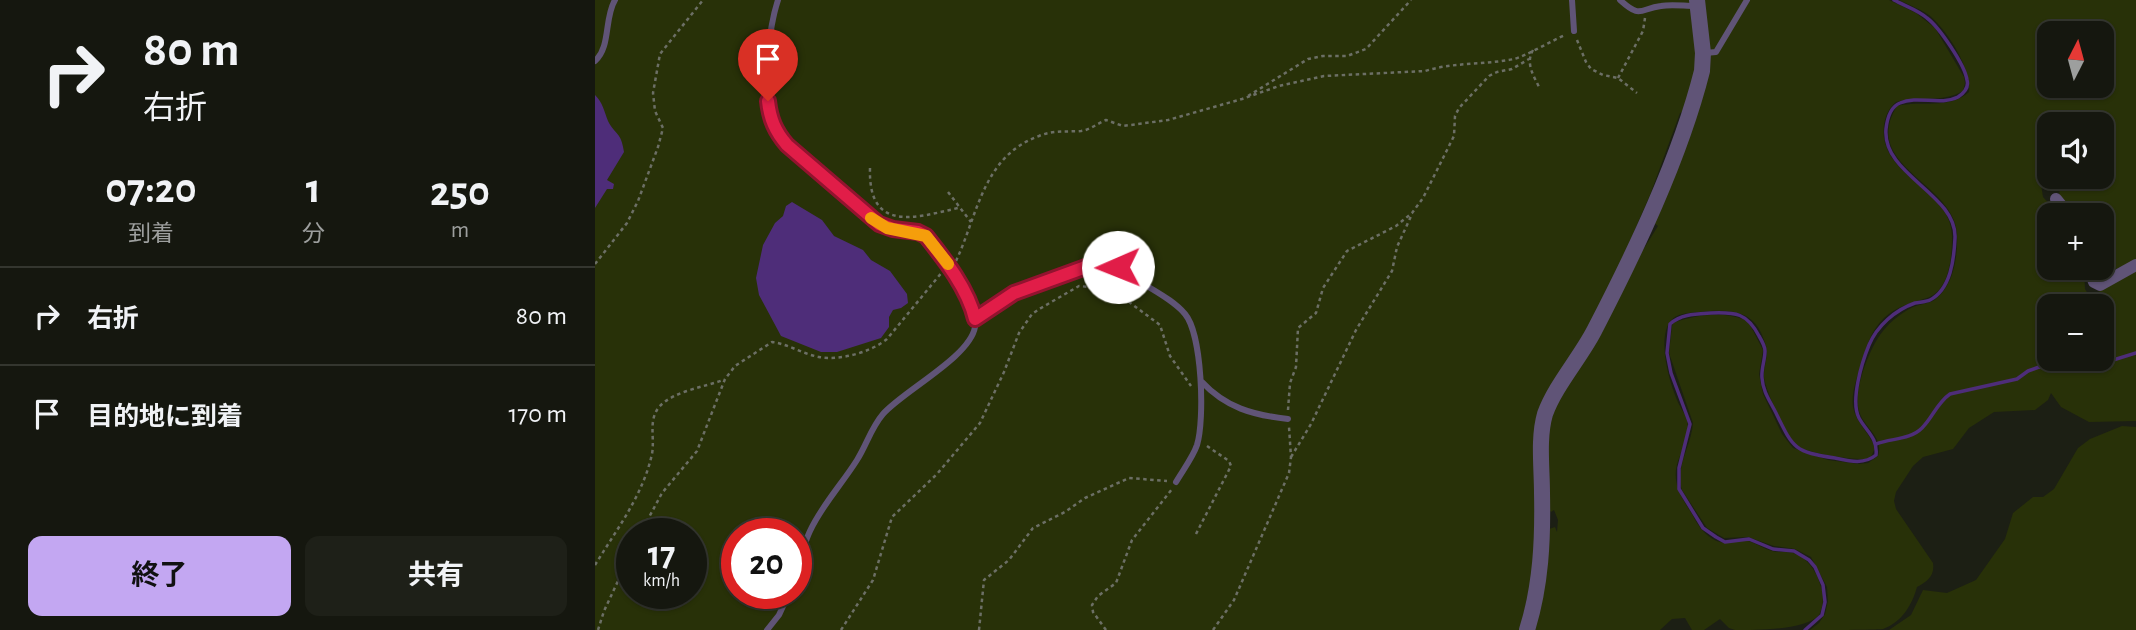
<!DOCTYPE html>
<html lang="ja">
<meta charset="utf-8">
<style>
body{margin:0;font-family:"Alegreya Sans","Noto Sans JP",sans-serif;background:#1e2018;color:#f1f3f6;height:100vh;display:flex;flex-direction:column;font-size:26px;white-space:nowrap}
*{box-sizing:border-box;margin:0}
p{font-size:23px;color:#9d9f9e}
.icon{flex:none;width:38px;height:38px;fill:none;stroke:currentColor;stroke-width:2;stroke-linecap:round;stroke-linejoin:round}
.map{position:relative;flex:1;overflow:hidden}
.side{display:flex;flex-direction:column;background:#15170f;width:595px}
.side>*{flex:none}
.banner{background:#15170f;color:#f1f3f6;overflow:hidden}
.needle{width:46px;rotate:6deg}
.fabs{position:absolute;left:1442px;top:21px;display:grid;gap:14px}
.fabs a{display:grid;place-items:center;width:77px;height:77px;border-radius:14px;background:#15170f;box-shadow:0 2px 5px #0004,0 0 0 2px #34362f;font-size:35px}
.speed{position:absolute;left:21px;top:518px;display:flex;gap:14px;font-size:35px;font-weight:700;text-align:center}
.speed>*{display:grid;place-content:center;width:91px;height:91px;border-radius:50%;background:#15170f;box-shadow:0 2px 5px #0004,0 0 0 2px #34362f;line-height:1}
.speed small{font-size:18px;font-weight:400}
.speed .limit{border:10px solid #d22;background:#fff;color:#111}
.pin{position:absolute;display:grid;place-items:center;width:60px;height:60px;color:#fff;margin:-72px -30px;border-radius:50% 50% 50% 0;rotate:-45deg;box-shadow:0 0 7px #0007}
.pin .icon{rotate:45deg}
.me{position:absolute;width:77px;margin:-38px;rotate:269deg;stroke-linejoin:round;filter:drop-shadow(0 0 5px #0008)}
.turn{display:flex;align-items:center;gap:24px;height:147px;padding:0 28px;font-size:32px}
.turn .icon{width:91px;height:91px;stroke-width:2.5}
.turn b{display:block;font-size:49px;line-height:60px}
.eta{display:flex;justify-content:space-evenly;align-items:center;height:119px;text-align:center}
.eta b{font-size:42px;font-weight:700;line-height:49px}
.action{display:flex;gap:14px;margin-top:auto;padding:14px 28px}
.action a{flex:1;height:80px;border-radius:14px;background:#c3a7f2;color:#111;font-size:28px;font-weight:700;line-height:80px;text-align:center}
.action a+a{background:#1e2018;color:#f1f3f6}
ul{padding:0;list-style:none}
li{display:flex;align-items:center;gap:21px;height:98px;padding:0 28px;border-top:2px solid #34362f}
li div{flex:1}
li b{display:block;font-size:26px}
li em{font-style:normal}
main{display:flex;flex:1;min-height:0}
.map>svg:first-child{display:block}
</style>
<main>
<section class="side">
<div class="banner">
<div class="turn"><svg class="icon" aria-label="right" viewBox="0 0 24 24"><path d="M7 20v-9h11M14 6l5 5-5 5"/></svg><div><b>80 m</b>右折</div></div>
</div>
<div class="eta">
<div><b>07:20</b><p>到着</p></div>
<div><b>1</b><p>分</p></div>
<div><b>250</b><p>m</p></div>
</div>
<ul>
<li><svg class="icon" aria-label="right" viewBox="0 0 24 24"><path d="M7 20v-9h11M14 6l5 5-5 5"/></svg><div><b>右折</b></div><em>80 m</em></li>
<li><svg class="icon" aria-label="arrive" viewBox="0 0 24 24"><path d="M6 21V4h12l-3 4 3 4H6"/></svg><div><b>目的地に到着</b></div><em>170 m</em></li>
</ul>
<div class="action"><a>終了</a><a>共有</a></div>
</section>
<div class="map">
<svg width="1541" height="630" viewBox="0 0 1541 630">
<rect width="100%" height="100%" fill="#1c1f14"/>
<!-- green -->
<path fill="#283108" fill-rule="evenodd" d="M0,0H1294L1321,13L1340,28L1369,77L1370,83L1368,91C1347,103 1323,96 1301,102C1294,108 1290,116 1289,125C1282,177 1359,189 1357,238C1357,258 1354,291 1332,298C1316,303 1302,306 1289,318C1275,332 1271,348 1266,365C1262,378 1256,392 1258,407C1261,423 1275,433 1280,448L1276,457L1271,459C1257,460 1209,453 1199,444C1191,436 1170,389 1169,377C1168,367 1174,356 1171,346C1162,314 1145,310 1115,311C1105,312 1094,312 1084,315C1056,325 1075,387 1085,406C1087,411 1091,415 1092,420C1095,434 1088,448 1083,461C1076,482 1086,497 1097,514C1100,520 1104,527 1109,532C1129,551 1134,538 1153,541C1161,543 1169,549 1177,551C1184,553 1192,551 1198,553C1212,557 1221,571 1225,584C1229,593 1229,606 1224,615C1211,630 1164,630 1140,630L1134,628L1125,619L1109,630H1097L1090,618L1077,619L1065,630H939L954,529L960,527L962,532L963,520L959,510L956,512L953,508L952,443L955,414L1045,250H1048L1063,226L1058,222L1100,106L1085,113L1055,195L1007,305L945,408L941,557L925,630H0ZM37,534H96V593H37ZM142,534H201V593H142Z
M1304,0H1541V260L1503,277L1499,268H1507V215H1480L1464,197L1465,186L1449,180L1446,184L1448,197L1465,215H1454V268H1489L1490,289L1493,294L1499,295L1541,268V421L1494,422L1466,407L1456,393L1453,400L1440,410L1399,412L1374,428L1358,449L1328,457L1318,466L1301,492L1299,501L1301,509L1338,563C1340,576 1332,582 1322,587C1317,605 1307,622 1288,629C1280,630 1228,630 1215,630L1224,623L1230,614L1233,601L1232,587L1216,557L1200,549L1179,546L1153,537L1129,538L1112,528L1087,490C1079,469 1097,444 1098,423L1074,353L1077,326L1078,323C1102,314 1130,311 1153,321L1168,350L1164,374L1168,394L1187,434L1198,448L1233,460L1264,464L1273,463L1283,456C1289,438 1271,429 1265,414C1257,395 1272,355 1283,338C1291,325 1304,314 1318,307C1325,304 1332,304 1338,301C1359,287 1363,256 1362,233C1358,182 1265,166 1302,106C1326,100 1354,110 1374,92C1377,69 1352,30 1334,15C1325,9 1314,5 1304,0ZM1454,33H1507V86H1454ZM1454,124H1507V177H1454ZM1454,306H1507V359H1454Z
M1527,426L1541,427V630H1294L1316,615L1328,590L1352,593L1381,580L1410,539L1418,513L1438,497H1448L1459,489L1483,448L1495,439Z"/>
<!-- water -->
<path fill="#4e2d79" d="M0,95C8,103 9,111 13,121C20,135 26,131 29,152L12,180L19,184L18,189H12L0,208Z
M197,202L227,220L239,236L268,250L276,260L295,271L312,294L313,303L306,308L298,310L294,317V327L286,338L242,352H226L186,336L164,295L161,278L168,245L180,223L188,216L191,206Z"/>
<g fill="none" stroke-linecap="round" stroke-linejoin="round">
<!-- stream -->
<path stroke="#4e2d79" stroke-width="3.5" d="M1281,444C1297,438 1315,440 1327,428C1338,417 1342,403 1355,394L1422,379L1433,371L1444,367L1486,370L1541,353
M1210,630L1227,615L1230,602L1228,585L1220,567L1214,560L1199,551L1178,549L1154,539L1130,542L1121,537L1108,528L1084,489V468L1095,424L1076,373L1072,353L1075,324C1086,314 1101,314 1116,313C1141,312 1152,313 1164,336C1167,341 1170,346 1170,351C1170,360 1166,369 1167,378C1168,392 1175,401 1181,413C1198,448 1199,452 1240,458C1254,461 1269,465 1281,455C1283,438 1271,431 1264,418C1255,401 1267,362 1274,345C1282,326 1300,310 1320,303C1325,302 1331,302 1335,300C1356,289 1359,259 1360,238C1362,194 1287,175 1291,129C1292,120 1295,107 1305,103C1323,95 1345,106 1363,97C1369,93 1374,87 1372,80C1370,65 1344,27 1332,18C1323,10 1310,6 1299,0"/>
<!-- path -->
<path stroke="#6c6f65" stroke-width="2.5" stroke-dasharray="3.5 3.5" stroke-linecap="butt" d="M982,40L991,62L996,69L1008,75L1023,78L1042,93
M938,50C930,64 939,76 945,89
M1023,78L1048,31L1050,18
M653,96L713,59L728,56H752L771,49L816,0
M275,168C273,233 320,218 363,208
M353,192L376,222
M361,261C383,214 388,156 444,136C458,130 471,132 486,131C495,130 503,123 511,120L528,126L573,120L647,99L684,86L729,76L830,71C859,62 889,65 919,59C931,56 956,41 970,35
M0,264L32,223L43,201L63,147L68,128L60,111L58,93L65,54L108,0
M693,410L695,383L701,367L703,328L721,313L728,288L752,251L801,226L817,213L828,198L859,136L860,116L864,108L894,76L902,72L917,69L934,59
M696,457L716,424L761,330L797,271L802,247L817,214
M45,534L67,493L102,451L130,379L140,366L177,342C193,344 208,354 224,357C245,361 276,352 292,339L348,271
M601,534L636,466L634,461L612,446
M0,565C22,529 48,495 57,454C60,437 53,421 64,407C78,391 110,387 128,380
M3,630L9,611L37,551
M246,630L278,580L297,517L342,474L385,423L409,372L424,333L437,314L446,308L484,286L505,288L530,299L565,325L575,356L596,386
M384,630L389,580L414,560L438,528L470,512L490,498L534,478L572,481
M511,630L498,612L497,605L503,596L521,583L537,540L577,489
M618,630L639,600L694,473L696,457L694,427"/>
<!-- service -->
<path stroke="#605477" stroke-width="6" d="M183,0C174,27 167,89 175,116C177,128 185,136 192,145L284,224C298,231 317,227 330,235C343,244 356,269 363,283C371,296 383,311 380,327C375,357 308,391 288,414C276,428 272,444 262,460C247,484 227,505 215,531C209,544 205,558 201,572
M977,0L979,31
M1025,0C1046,19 1044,9 1066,6C1076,4 1089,6 1100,6
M1110,53L1121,52L1152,0
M0,61C16,47 9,18 20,0
M380,319L419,293L499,264C520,262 535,275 552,286C565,294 580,302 590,314C607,334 610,419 602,445C598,457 588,470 581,482
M606,381C631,408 658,415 693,419
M172,630L184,615L194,593"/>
<!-- minor -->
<path stroke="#605477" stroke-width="12" d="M1461,199L1474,215
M1494,268L1499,282L1505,285L1541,265"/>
<!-- tertiary -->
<path stroke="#605477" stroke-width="16" d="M932,630C946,585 948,540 947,493C947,468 943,438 950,414C960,386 985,358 999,331C1040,252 1085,158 1107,71L1108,53L1102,0"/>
</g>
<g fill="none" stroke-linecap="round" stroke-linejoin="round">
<defs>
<path id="route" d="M173,101C175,119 180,131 192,145L284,224L298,229L323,232L331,236C350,260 373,289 380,319L419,293L499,264L510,263L523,267"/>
</defs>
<!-- route casing -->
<use href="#route" stroke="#92132f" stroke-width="18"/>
<!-- route -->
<use href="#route" stroke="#e11d48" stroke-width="12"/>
<!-- slow -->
<path stroke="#f59e0b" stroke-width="12" d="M276,218L292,228L331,236L353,264"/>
</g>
</svg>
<div class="fabs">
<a><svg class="needle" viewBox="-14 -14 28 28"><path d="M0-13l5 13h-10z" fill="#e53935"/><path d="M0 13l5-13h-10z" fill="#9d9f9e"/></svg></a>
<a><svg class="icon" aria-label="sound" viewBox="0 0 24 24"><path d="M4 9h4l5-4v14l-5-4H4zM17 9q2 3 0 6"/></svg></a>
<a>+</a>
<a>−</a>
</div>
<div class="speed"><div>17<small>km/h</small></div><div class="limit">20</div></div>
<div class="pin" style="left:173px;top:101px;background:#d93025"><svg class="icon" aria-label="arrive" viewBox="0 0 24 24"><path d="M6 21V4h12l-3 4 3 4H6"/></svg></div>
<svg class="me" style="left:523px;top:267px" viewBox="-20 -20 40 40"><circle r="19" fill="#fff"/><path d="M0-13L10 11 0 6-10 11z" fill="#e11d48"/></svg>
</div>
</main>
